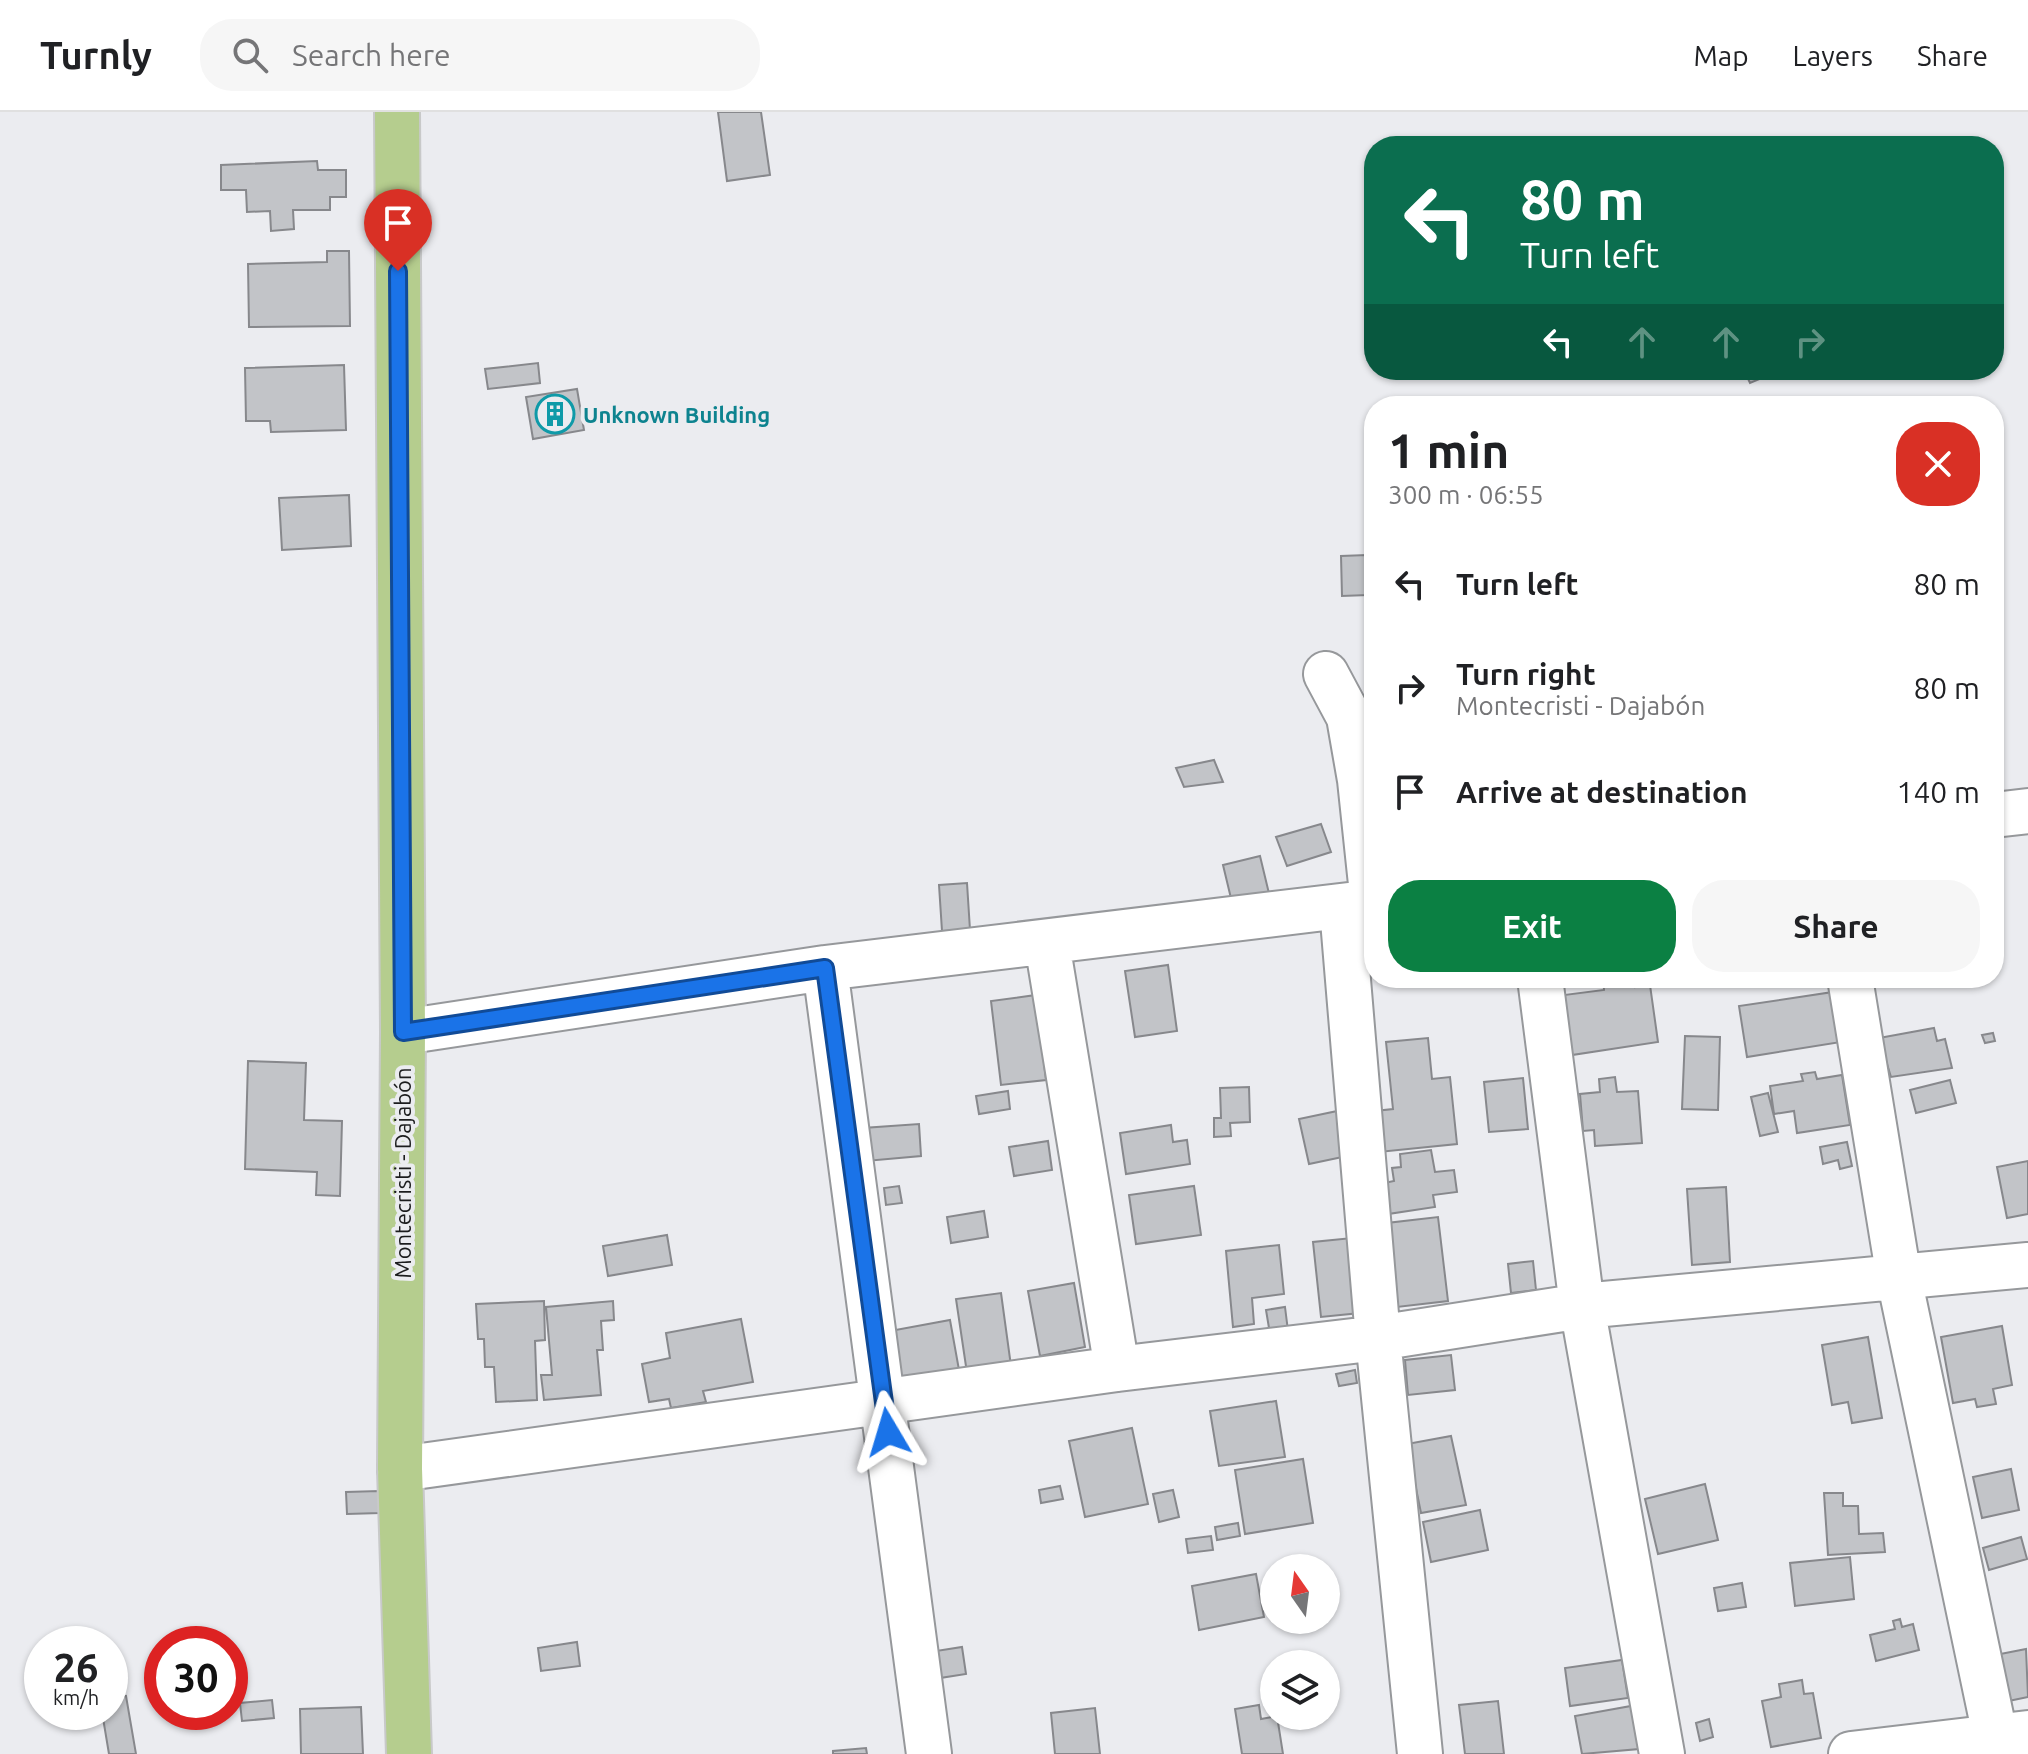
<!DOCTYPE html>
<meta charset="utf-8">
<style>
body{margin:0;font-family:Ubuntu,sans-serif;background:#f6f6f6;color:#202124;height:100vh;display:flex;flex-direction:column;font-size:30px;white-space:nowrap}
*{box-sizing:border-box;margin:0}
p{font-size:26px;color:#757577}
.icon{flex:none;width:44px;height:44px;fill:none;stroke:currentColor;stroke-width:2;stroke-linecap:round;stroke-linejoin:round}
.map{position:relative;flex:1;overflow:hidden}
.panel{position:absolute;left:1364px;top:284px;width:640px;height:592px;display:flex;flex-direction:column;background:#fff;border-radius:32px;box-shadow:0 2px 6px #0004}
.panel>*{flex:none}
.hud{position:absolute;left:1364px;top:24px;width:640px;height:244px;border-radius:32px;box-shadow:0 2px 6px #0004;background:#0b6e4f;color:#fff;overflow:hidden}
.needle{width:52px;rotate:346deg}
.controls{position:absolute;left:1260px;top:1442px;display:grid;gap:16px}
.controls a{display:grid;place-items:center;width:80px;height:80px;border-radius:50%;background:#fff;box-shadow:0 2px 6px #0004;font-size:40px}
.speed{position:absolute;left:24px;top:1514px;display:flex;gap:16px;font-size:40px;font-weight:700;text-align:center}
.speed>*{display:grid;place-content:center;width:104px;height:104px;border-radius:50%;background:#fff;box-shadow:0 2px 6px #0004;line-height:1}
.speed small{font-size:20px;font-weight:400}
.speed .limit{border:12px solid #d22;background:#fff;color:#111}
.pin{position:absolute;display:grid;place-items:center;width:68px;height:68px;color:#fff;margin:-82px -34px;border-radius:50% 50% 50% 0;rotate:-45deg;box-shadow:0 0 8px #0007}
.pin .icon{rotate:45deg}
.me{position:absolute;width:88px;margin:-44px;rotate:353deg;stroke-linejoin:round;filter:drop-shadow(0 0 6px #0008)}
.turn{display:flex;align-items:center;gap:28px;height:168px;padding:0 24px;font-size:36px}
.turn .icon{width:104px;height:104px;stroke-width:2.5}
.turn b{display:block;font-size:56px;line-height:68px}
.lanes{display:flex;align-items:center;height:76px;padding:0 24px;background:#0003;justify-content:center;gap:40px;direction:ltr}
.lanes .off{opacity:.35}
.round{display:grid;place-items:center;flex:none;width:84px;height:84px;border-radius:32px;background:#f6f6f6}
.head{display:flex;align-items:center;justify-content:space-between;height:136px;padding:0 24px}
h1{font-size:48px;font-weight:700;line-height:60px}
.action{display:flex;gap:16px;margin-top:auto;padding:16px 24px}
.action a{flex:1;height:92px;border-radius:32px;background:#0b8043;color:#fff;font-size:32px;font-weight:700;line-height:92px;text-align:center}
.action a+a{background:#f6f6f6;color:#202124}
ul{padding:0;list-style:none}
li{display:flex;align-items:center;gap:24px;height:104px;padding:0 24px}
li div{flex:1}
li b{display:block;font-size:30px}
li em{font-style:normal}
header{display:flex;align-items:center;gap:48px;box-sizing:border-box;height:112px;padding:0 40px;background:#fff;border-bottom:2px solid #e0e0e0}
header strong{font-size:38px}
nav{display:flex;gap:44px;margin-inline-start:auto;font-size:28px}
.search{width:560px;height:72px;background:#f6f6f6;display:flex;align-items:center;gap:20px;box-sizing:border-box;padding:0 28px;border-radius:32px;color:#757577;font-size:30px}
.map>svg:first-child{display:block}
</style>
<header>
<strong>Turnly</strong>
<div class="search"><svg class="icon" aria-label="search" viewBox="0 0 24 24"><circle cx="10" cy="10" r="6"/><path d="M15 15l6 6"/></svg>Search here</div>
<nav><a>Map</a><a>Layers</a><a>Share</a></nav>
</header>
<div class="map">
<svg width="2028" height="1642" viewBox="0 0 2028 1642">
<rect width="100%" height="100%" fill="#ebecf0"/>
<!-- building -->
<path fill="#c2c4c8" stroke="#87888c" stroke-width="2" d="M718,0H761L770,63L727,69Z
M317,49L318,58H346V85H330V98H293L294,117L271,119L270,99L247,100L246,78H221V53Z
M327,139H349L350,214L249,215L248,152L327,150Z
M538,251L540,271L488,277L485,257Z
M344,253L346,318L271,320L270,309H246L245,256Z
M1744,258H1781L1750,271Z
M577,277L584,318L533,327L526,285Z
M349,383L351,434L282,438L279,386Z
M1367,443L1368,483L1342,484L1341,444Z
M1214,648L1223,670L1184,675L1176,656Z
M1321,712L1331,740L1287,754L1276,725Z
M1260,744L1272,794L1235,803L1223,753Z
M967,771L970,818L942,819L939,773Z
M1168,853L1177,919L1135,925L1125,859Z
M1603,866H1634L1635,875L1650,873L1658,930L1572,943L1564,883L1604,878Z
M1833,880L1841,930L1747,945L1739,894Z
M1036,883L1046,968L1001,973L991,889Z
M1934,916L1937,929L1945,927L1952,956L1891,965L1879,926Z
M1993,921L1995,929L1985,931L1982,923Z
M1685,924L1720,925L1718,998L1682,997Z
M1428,926L1432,967L1450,965L1457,1032L1379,1040L1375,999L1393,997L1386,930Z
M248,949L306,951L304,1008L342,1009L340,1084L316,1083L317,1060L245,1057Z
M1815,960L1817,967L1842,963L1850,1013L1797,1021L1794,999L1774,1002L1770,974L1803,969L1801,962Z
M1615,965L1617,980L1638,979L1642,1031L1595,1034L1594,1018L1583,1019L1580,982L1600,980L1599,967Z
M1523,966L1528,1017L1489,1020L1484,970Z
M1950,968L1956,991L1916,1001L1910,978Z
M1249,975L1250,1010L1230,1011L1231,1024L1214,1025V1006H1221L1220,976Z
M1008,979L1010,997L979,1002L976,984Z
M1768,981L1778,1020L1760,1024L1751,985Z
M1342,998L1352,1043L1309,1052L1299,1007Z
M919,1012L921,1044L866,1049L863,1016Z
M1171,1013L1173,1030L1187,1028L1190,1052L1126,1062L1120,1021Z
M1048,1029L1052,1058L1014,1064L1009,1035Z
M1847,1030L1852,1054L1840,1057L1838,1048L1823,1052L1820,1035Z
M1431,1038L1435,1060L1454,1058L1457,1080L1433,1083L1435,1095L1388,1102L1384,1071L1394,1069L1392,1056L1401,1055L1400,1042Z
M2028,1049V1102L2007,1106L1997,1055Z
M899,1074L902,1091L886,1093L884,1076Z
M1194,1074L1201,1123L1136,1132L1129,1083Z
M1726,1075L1730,1150L1692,1153L1687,1077Z
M984,1099L988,1125L951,1131L947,1105Z
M1438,1105L1448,1189L1397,1195L1387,1111Z
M667,1123L672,1153L608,1164L603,1134Z
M1352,1126L1360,1201L1321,1205L1313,1130Z
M1279,1133L1284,1182L1252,1186L1254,1212L1233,1215L1226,1139Z
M1533,1149L1536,1178L1511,1181L1508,1152Z
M1074,1171L1085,1235L1040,1244L1028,1179Z
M1001,1181L1011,1254L967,1261L956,1187Z
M544,1189L545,1228L535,1229L537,1288L496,1290L494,1255H485L484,1227H478L476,1192Z
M613,1189L614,1208L601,1209L603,1238H597L601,1283L544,1288L541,1263H552L546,1195Z
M1285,1195L1288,1219L1270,1222L1266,1198Z
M741,1207L753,1270L703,1279L706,1290L671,1296L669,1287L649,1290L642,1252L670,1246L666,1221Z
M950,1208L959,1258L899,1269L890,1219Z
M2002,1214L2012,1273L1993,1277L1996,1292L1977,1295L1975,1287L1953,1291L1941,1225Z
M1868,1225L1882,1306L1852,1311L1848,1290L1832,1293L1822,1233Z
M1451,1243L1455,1278L1408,1283L1405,1248Z
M1355,1258L1357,1271L1339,1274L1336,1262Z
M1276,1289L1285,1345L1219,1354L1210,1299Z
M1132,1316L1148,1392L1085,1405L1069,1329Z
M1451,1324L1466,1393L1421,1401L1407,1332Z
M1303,1347L1313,1411L1245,1422L1235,1358Z
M2011,1357L2019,1398L1982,1406L1973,1365Z
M1705,1372L1718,1428L1658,1442L1645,1387Z
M1060,1374L1063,1387L1041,1391L1039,1378Z
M1173,1378L1179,1405L1159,1410L1153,1382Z
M379,1379L380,1401L347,1402L346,1380Z
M1824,1381H1843V1394H1858L1859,1422L1883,1421L1885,1440L1828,1443Z
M1480,1398L1488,1438L1431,1450L1423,1410Z
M1238,1411L1240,1424L1217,1428L1215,1415Z
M1211,1424L1213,1438L1188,1441L1186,1427Z
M2021,1425L2027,1447L1989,1458L1983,1436Z
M1850,1445L1854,1487L1795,1494L1790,1451Z
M1256,1462L1264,1505L1199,1518L1192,1474Z
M1742,1471L1746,1495L1718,1499L1714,1476Z
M1900,1507L1902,1515L1913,1512L1919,1538L1876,1549L1870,1523L1895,1517L1893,1509Z
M577,1530L580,1554L541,1559L538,1536Z
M962,1535L966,1562L940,1566L936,1539Z
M2026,1537L2028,1585L1994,1592L1985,1545Z
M1622,1548L1628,1586L1570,1594L1565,1556Z
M1802,1568L1804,1582L1813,1581L1821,1626L1771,1635L1762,1589L1781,1585L1779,1572Z
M126,1584L136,1642H109L102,1600H110V1587Z
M272,1588L274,1606L242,1609L240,1591Z
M1498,1589L1504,1642H1465L1459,1593Z
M1259,1593L1261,1607L1277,1604L1283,1642H1242L1235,1597Z
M1631,1594L1639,1637L1582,1642L1575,1604Z
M361,1595L363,1642H301L300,1597Z
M1095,1596L1100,1642H1055L1051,1601Z
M1709,1607L1713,1625L1700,1629L1696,1611Z
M866,1636L867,1642H833V1639Z"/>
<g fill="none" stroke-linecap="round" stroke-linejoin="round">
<defs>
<path id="minor" d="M1326,562L1349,605L1360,668L1373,791
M1994,703L2028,699
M1342,796L1378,1226L1420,1642
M1047,831L1117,1257
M825,856L929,1642
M1540,866L1582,1194L1662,1642
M1850,866L1899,1166L1999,1642
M403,920L825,856L1374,790
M400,1357L1117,1257L1378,1226L1582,1194L2028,1153
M1851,1642L2028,1621"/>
<path id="major" d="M397,0L403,920L400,1357L409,1642"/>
</defs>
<!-- minor casing -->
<use href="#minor" stroke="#96989b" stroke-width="48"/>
<!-- major casing -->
<use href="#major" stroke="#c8c9c9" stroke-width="48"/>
<!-- minor -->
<use href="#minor" stroke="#fff" stroke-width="44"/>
<!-- major -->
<use href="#major" stroke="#b5cd8e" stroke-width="44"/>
</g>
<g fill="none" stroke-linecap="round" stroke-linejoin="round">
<defs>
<path id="route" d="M398,159L403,920L825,856L888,1320"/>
</defs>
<!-- route casing -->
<use href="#route" stroke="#114b97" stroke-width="20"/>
<!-- route -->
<use href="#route" stroke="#1a73e8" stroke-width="14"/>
</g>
<!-- icons -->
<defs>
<symbol id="building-ring" viewBox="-11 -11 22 22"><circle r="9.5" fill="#ebecf0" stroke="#0f9aa8" stroke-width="1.5"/><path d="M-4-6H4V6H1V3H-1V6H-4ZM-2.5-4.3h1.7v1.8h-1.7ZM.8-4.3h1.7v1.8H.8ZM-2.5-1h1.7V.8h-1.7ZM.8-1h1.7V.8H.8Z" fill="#0f9aa8"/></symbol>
</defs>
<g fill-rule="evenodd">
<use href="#building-ring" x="533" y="280" width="44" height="44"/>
</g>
<g text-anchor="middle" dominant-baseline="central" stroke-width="8" stroke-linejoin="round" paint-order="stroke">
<!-- culture labels -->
<g font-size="22" font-weight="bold" fill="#0d838f" stroke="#ebecf0" text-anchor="start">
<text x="583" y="302">Unknown Building</text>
</g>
<!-- street labels -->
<g font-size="22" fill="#1b1c1d" stroke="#ebecf0">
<text transform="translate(402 1061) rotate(-90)">Montecristi - Dajabón</text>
</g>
</g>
</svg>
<div class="controls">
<a><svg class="needle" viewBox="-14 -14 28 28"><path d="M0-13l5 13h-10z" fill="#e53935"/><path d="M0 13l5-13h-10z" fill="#757577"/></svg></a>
<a><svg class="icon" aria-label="layers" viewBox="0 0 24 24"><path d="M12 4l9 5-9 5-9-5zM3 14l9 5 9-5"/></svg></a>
</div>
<div class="speed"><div>26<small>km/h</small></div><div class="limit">30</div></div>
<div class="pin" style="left:398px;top:159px;background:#d93025"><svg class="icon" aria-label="arrive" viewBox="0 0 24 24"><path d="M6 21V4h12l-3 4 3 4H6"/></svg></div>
<svg class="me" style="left:888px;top:1320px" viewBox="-20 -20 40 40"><path d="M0-17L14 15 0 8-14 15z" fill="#1a73e8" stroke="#fff" stroke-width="4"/></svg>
<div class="hud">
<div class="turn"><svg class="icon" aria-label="left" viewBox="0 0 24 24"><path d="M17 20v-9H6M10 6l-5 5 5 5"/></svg><div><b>80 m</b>Turn left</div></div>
<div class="lanes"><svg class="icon" aria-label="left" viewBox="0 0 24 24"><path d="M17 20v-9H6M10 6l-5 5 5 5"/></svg><svg class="icon off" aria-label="ahead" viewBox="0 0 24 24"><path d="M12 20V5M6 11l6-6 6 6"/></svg><svg class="icon off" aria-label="ahead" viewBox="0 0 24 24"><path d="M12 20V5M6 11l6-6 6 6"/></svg><svg class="icon off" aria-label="right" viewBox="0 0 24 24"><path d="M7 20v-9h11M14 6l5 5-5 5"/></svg></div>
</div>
<section class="panel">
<div class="head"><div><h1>1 min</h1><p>300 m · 06:55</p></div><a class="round" style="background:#d93025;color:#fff"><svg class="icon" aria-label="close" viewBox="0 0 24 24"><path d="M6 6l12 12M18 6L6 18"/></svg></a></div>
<ul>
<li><svg class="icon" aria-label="left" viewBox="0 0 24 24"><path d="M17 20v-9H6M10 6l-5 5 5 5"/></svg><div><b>Turn left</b></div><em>80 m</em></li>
<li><svg class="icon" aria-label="right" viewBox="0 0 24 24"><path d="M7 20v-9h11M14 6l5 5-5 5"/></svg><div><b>Turn right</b><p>Montecristi - Dajabón</p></div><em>80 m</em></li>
<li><svg class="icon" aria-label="arrive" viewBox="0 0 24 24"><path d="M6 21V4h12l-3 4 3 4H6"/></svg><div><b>Arrive at destination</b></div><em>140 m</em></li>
</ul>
<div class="action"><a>Exit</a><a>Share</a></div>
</section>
</div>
